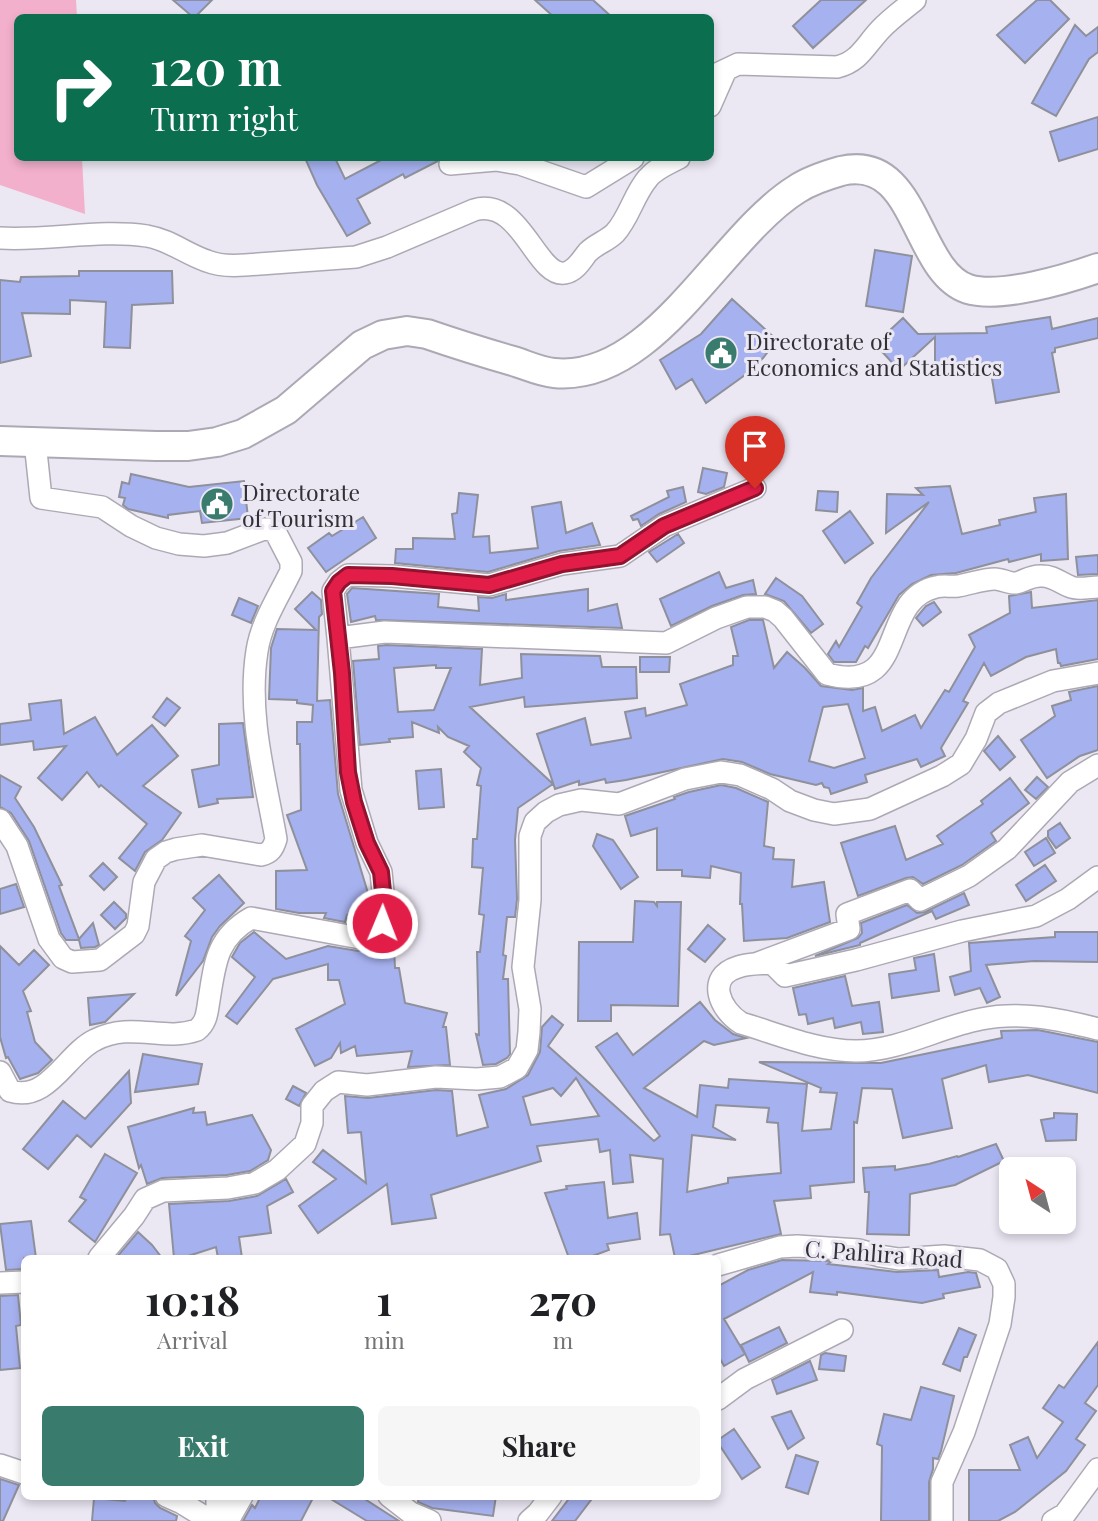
<!DOCTYPE html>
<style>
body{margin:0;font-family:"Playfair Display",serif;background:#f6f6f6;color:#202124;height:100vh;display:flex;flex-direction:column;font-size:26px;white-space:nowrap}
*{box-sizing:border-box;margin:0}
p{font-size:23px;color:#757577}
.icon{flex:none;width:38px;height:38px;fill:none;stroke:currentColor;stroke-width:2;stroke-linecap:round;stroke-linejoin:round}
.map{position:relative;flex:1;overflow:hidden}
.drawer{position:absolute;left:21px;top:1255px;width:700px;height:245px;display:flex;flex-direction:column;background:#fff;border-radius:10px;box-shadow:0 4px 10px #0003}
.drawer>*{flex:none}
.hud{position:absolute;left:14px;top:14px;width:700px;height:147px;border-radius:10px;box-shadow:0 4px 10px #0003;background:#0b6e4f;color:#fff;overflow:hidden}
.needle{width:46px;rotate:324deg}
.controls{position:absolute;left:999px;top:1157px;display:grid;gap:14px}
.controls a{display:grid;place-items:center;width:77px;height:77px;border-radius:10px;background:#fff;box-shadow:0 4px 10px #0003;font-size:35px}
.pin{position:absolute;display:grid;place-items:center;width:60px;height:60px;color:#fff;margin:-72px -30px;border-radius:50% 50% 50% 0;rotate:-45deg;box-shadow:0 0 7px #0007}
.pin .icon{rotate:45deg}
.me{position:absolute;width:77px;margin:-38px;rotate:1deg;stroke-linejoin:round;filter:drop-shadow(0 0 5px #0008)}
.turn{display:flex;align-items:center;gap:24px;height:147px;padding:0 21px;font-size:32px}
.turn .icon{width:91px;height:91px;stroke-width:2.5}
.turn b{display:block;font-size:49px;line-height:60px}
.eta{display:flex;justify-content:space-evenly;align-items:center;height:119px;text-align:center}
.eta b{font-size:42px;font-weight:700;line-height:49px}
.primary-button{display:flex;gap:14px;margin-top:auto;padding:14px 21px}
.primary-button a{flex:1;height:80px;border-radius:10px;background:#397c6e;color:#fff;font-size:28px;font-weight:700;line-height:80px;text-align:center}
.primary-button a+a{background:#f6f6f6;color:#202124}
.map>svg:first-child{display:block}
</style>
<div class="map">
<svg width="1098" height="1521" viewBox="0 0 1098 1521">
<rect width="100%" height="100%" fill="#ebe7f3"/>
<!-- green -->
<path fill="#f3b0cd" d="M0,0H76L77,17L18,18V158H82L85,214L0,185Z"/>
<!-- building -->
<path fill="#a6b1ef" stroke="#8e909b" stroke-width="2" fill-rule="evenodd" d="M173,0H212L194,18Z
M535,0H593L613,18H555Z
M821,0H866L813,48L793,26Z
M1037,0H1050L1069,19L1025,63L997,35Z
M1075,25L1086,36L1098,27V52L1089,59L1056,116L1032,103Z
M1098,117V149L1059,161L1050,132Z
M305,158H335L345,179L385,158H439L438,161L405,178L403,174L357,199L370,223L347,236L317,185Z
M875,250L912,256L903,312L866,306Z
M79,271H172L173,303L132,305L130,348L104,347L106,302L70,300V314L22,313L31,356L0,363V280L20,282L21,277L79,276Z
M732,299L777,340L763,358L745,375L706,403L692,379L676,389L660,360L701,334Z
M1050,317L1052,329L1098,318V338L1055,348V352L1052,353L1059,392L996,403L990,366H935V337L899,370L875,344L903,318L918,334L987,333L986,327Z
M703,468L727,473L724,487L706,494L698,492Z
M131,474L189,487L244,481L248,518L202,523L200,511L168,515V518L128,509L123,505L125,498L119,497L122,482L129,484Z
M950,486L962,534L1000,525L999,520L1036,512L1034,498L1066,494L1068,559L1041,561V554L1009,562L1008,559L956,573L931,575L912,584L899,595L868,648L865,646L856,662H834L828,654L836,641L839,647L862,607L857,603L871,578L929,502L886,533L887,494L923,495L916,488Z
M683,487L686,502L659,514L641,526L638,519L633,520L631,516L669,497L667,491Z
M818,491L838,492L837,512L816,510Z
M459,493L478,495L473,537L489,536L490,553L538,548L532,507L561,502L566,533L592,523L600,545L559,551L488,572L395,563L396,549H413V538L455,539L452,514L457,513Z
M850,511L873,543L845,563L823,531Z
M363,517L376,538L326,572L308,548L329,533L332,536Z
M678,534L684,543L657,562L649,552Z
M1098,555V574L1078,575L1076,557Z
M719,572L726,588L753,580L756,594L743,595L712,606L671,626L660,599Z
M776,578L802,596L823,624L811,633L784,601L765,594Z
M352,588L439,594L438,607L479,611L478,597L492,598L506,594V600L588,589V611L617,604L622,628L376,620L375,616L351,622L347,594Z
M312,592L321,600L322,614L319,617L317,701L330,700L338,794L371,903L370,907L347,915L345,922L324,918L326,913H299L276,909V871L307,870L287,815L301,810L300,744H297V722H312L313,705L297,703V700L269,699L271,648L277,629L316,630L295,609Z
M1031,592L1032,608L1098,600V659L1061,666L1060,663H1058L1056,649L1026,657L991,676L984,663L963,701L968,703L941,748L945,756L921,767L917,759L865,775L867,782L831,794L829,788L824,787L822,783L816,785L770,774L742,762L723,759L626,780L606,783L605,779L579,785V781L555,789L537,734L585,718L591,745L631,738L625,712L645,708L646,716L687,705L680,684L733,665V656H738L731,627L749,620H763L774,668L787,652L805,668L821,686L852,690L863,688V711L875,707L882,731L915,715L921,728L945,690L949,692L975,647L969,635L1010,613L1009,596ZM848,704L865,758L834,768L809,761L823,707Z
M239,598L258,606L251,623L232,615Z
M934,602L941,612L923,626L916,618L926,606Z
M386,645L482,649L480,685L522,678L521,654L600,656L602,667H636L637,698L525,707L524,697L470,707L553,784L518,808L515,840L517,899L515,917H507L503,955L506,956L503,979H508L510,1054L507,1058L496,1064L483,1065L476,1034L479,1035L477,952H480L484,915L479,914L483,868L472,867L473,839H477L481,786L477,785L481,768L464,752L469,746L448,737L438,727L439,733L412,722L413,737L389,739L390,742L360,745L353,661L379,659L378,646ZM436,665V668H451L434,710L398,712L394,668Z
M640,657H670L669,672H640Z
M1098,686V750L1080,756L1047,778L1021,740L1055,716L1052,706L1071,700L1069,692Z
M167,698L180,708L165,726L153,717Z
M61,700L64,734L95,717L117,755L152,725L178,756L143,786L181,813L162,840L145,852L135,871L119,858L147,824L101,785L99,787L87,772L62,800L38,778L66,746L34,750L33,741L0,745V724L31,720L29,704Z
M243,723L253,797L217,799L218,803L199,807L192,770L219,765V724Z
M998,736L1015,757L1000,770L984,751Z
M441,769L444,807L419,809L416,771Z
M0,775L21,787L15,798L34,827L62,885L59,886L79,939L93,923L99,945L95,947L81,948L79,940H66L61,933L29,841L11,813L0,807Z
M1037,777L1048,787L1036,799L1025,790Z
M1010,778L1029,803L991,833L996,841L962,865L923,884L913,877L906,878L858,896L841,843L895,826L906,860L943,844L937,836L983,804L981,801Z
M721,785L736,788L768,802L764,846L774,848L773,859L794,860L792,887L824,882L830,922L787,938L744,941L742,904H740L741,873L711,866L710,878L682,876V870H657V828L631,836L625,816L675,799L674,797L689,792Z
M1060,823L1070,838L1056,848L1048,837V831Z
M597,834L613,840L638,877L621,889L593,846Z
M1046,838L1055,853L1034,866L1025,852Z
M103,863L117,877L104,890L90,876Z
M1045,865L1056,881L1026,901L1016,885Z
M219,875L244,903L220,926L212,937L203,961L176,996L191,941L185,936L205,910L193,898Z
M16,884L24,907L0,914V889Z
M964,893L969,905L936,919L932,911L860,943V945L815,956L858,938L862,933L861,923L907,905L917,913L925,912Z
M635,901L654,902L657,906V902H681L678,1006L611,1005V1021H578L579,942H633Z
M114,902L126,914V918L115,929L101,915Z
M708,925L725,939L705,962L688,949Z
M254,932L286,959L328,946L358,951L373,946L394,947L395,968H399L405,1003L447,1013L443,1027H446L450,1065L408,1067L412,1051L357,1056L355,1046L341,1053L340,1043L331,1058L315,1066L296,1029L345,1004L339,980H328V964L273,979L237,1024L226,1016L255,977L232,957L240,943Z
M1055,932H1098V962L1034,961L986,965L1000,997L987,1003L980,988L955,995L950,977L971,971L969,943L1055,937Z
M0,946L19,965L34,950L49,965L23,991L31,1011L27,1012L35,1042L52,1060L38,1073L20,1079L8,1057L6,1058L0,1037Z
M934,954L939,991L892,998L889,974L916,970L914,958Z
M845,976L852,1006L879,1002L883,1032L863,1034L861,1022L835,1028L833,1018L808,1024L806,1014L799,1015L793,988Z
M134,994L105,1022L90,1025L88,998Z
M700,1002L715,1020L733,1034L746,1038L714,1045L704,1041L644,1088L697,1117L700,1085L728,1088L729,1079L807,1084L802,1131L831,1129L837,1093L820,1092L821,1088L759,1062L881,1063L1002,1038L1001,1031L1038,1030L1098,1042V1093L1028,1075L989,1082L986,1065L942,1079L952,1128L903,1138L892,1089L862,1088L857,1123L854,1122V1182L810,1186L811,1198L774,1201L781,1234L681,1258H675L670,1234L660,1235L663,1159L630,1155L633,1182L613,1184L610,1150L600,1152L598,1139L537,1146L541,1161L431,1195L436,1218L392,1224L387,1184L318,1233L299,1206L336,1179L313,1162L323,1150L366,1183L361,1132L348,1133L345,1096L368,1098L436,1090L452,1091L457,1136L488,1127L479,1095L506,1089L528,1075L540,1052L542,1027L552,1016L563,1025L548,1046L654,1141L660,1136L596,1047L617,1033L633,1055ZM576,1078L599,1116L531,1125L523,1097L553,1088L561,1096ZM716,1105L769,1108L767,1122L778,1123L781,1173L728,1178V1183L687,1192L692,1135L736,1140L713,1127Z
M143,1054L202,1064L198,1084L135,1092Z
M129,1071L131,1103L91,1147L77,1135L48,1169L23,1149L63,1101L85,1119Z
M293,1086L306,1093L299,1106L286,1099Z
M194,1108L193,1113L205,1112L207,1125L252,1115L271,1150L268,1160L250,1171L227,1175L162,1178L147,1184L141,1165L139,1168L128,1127Z
M1054,1113L1077,1114L1076,1140L1046,1141L1041,1120L1054,1118Z
M996,1144L1004,1161L955,1185L910,1194L909,1235L867,1234L869,1192H865L863,1168L895,1166V1170L929,1164L957,1156L958,1157Z
M105,1154L137,1173L95,1242L69,1221L86,1200L80,1197Z
M286,1179L293,1192L267,1206L271,1233L239,1237L242,1258H218L216,1247L182,1258H174L169,1204L229,1201L257,1196Z
M604,1182L608,1218L637,1213L640,1239L607,1244L609,1250L587,1258H569L545,1193L567,1189L566,1186Z
M31,1221L36,1258H24V1269L6,1270L0,1224Z
M138,1232L152,1245L162,1258H116Z
M782,1260L832,1261L828,1264L897,1272L938,1270L939,1277L968,1272L976,1273L980,1287L943,1294L944,1298L922,1303L837,1292V1295L810,1292L813,1272L724,1319L745,1354L724,1366L718,1355V1286L748,1270Z
M18,1295L21,1325L16,1326L20,1368L0,1370V1296Z
M779,1327L787,1343L749,1362L741,1345Z
M959,1328L976,1335L967,1357H964L960,1371L943,1364Z
M1098,1342V1385L1085,1403L1096,1411L1076,1439L1085,1445L1066,1471L1015,1512L998,1521H969V1470H1020L1010,1445L1028,1437L1037,1458L1063,1422L1043,1408L1059,1385L1064,1388Z
M825,1353L846,1356L844,1371L819,1369L821,1355Z
M810,1361L817,1380L777,1394L772,1380Z
M921,1387L954,1396L941,1451L938,1459L933,1458V1469L929,1482V1521H881L882,1446L877,1444L884,1414L911,1420Z
M791,1411L804,1438L788,1449L772,1417Z
M734,1429L760,1467L742,1479L718,1443V1440Z
M796,1455L818,1462L808,1494L786,1487Z
M0,1479L19,1485L3,1521H0Z
M127,1496H153L155,1503L160,1508L177,1516L176,1521H92L94,1498L125,1501Z
M261,1496H314L301,1521H243L252,1505L255,1508Z
M326,1496H360L399,1521H367Z
M419,1496H496L493,1516L432,1508L418,1502Z
M571,1496H594L575,1521H552Z"/>
<g fill="none" stroke-linecap="round" stroke-linejoin="round">
<defs>
<path id="minor" d="M710,83L719,73L738,64L837,67C859,62 865,46 880,30C890,19 903,10 915,0
M710,106L725,72
M450,164L496,160L520,164L586,187L633,158
M0,238C48,241 100,229 147,236C170,240 186,254 207,261C219,266 232,266 245,265L356,257L387,247L474,210C521,196 536,278 565,273C576,271 582,259 588,252C596,244 607,241 615,233C629,218 634,194 648,178C656,168 668,164 679,158
M338,638L333,591L339,582L348,575L392,576L489,585L562,564L620,556L664,526L755,488
M0,820L17,846L49,939L63,958L72,962L100,960L134,934L138,926L144,882L156,859L166,852L176,849L202,845L261,855C270,853 273,849 276,839C265,777 247,714 257,651C261,623 279,596 291,571V562L277,535L272,530L264,529L227,543L204,546L179,544L156,538L131,526L102,507L41,498L35,442
M1098,877L1068,899L1036,916L962,931L856,960L785,976L772,963C762,964 748,963 738,967C705,977 720,1010 741,1023C778,1034 817,1051 856,1051C899,1051 939,1027 981,1019C1021,1011 1059,1019 1098,1029
M758,963L849,929L847,914L910,890L920,900L969,876L1007,849L1070,782L1098,765
M0,1072L10,1091C48,1103 66,1054 95,1040C132,1021 163,1042 197,1030C207,1022 207,1012 209,1000C215,964 216,938 251,918L360,938L376,930L382,923L384,902L381,872L367,843L351,790L338,638L385,632L666,643L716,618L747,607H765L775,611L783,618L827,674C910,696 877,600 936,587C943,585 951,587 958,586C970,584 983,579 995,579C1002,579 1010,584 1016,583C1026,581 1030,575 1042,576C1054,576 1060,583 1071,587C1079,590 1090,587 1098,587
M99,1258L134,1216L145,1199L163,1191L228,1188L255,1183L277,1170L305,1144L312,1123V1106L324,1091L338,1082L367,1085L436,1077L477,1079L500,1077L517,1068L527,1050L529,1032L530,1009L523,967L530,900V836L535,822L546,812L559,805L581,800L619,804L685,779L721,772L740,775L772,789L790,801L814,810L834,814L870,809L942,776L961,764L976,739L986,713L999,703L1053,681L1098,673
M718,1265L780,1247L797,1246L859,1250L880,1256L899,1259L944,1256L980,1260L997,1269L1004,1284V1297L1000,1324L964,1432L942,1482V1521
M0,1283L24,1282
M718,1399L745,1379L842,1330
M0,1465L24,1473
M166,1496L182,1503L211,1521
M217,1496V1521
M389,1496L411,1513L430,1521
M228,1521L242,1496
M529,1521L538,1513L551,1496
M1053,1521L1065,1514L1098,1469"/>
<path id="tertiary" d="M0,441L156,446H188L217,442L243,434L286,410L362,345L383,335L407,331L427,334C456,344 485,353 513,361C526,365 541,372 554,373C654,383 721,236 797,189C809,181 827,175 841,171C918,153 914,271 968,289C1000,299 1067,279 1098,268"/>
</defs>
<!-- minor casing -->
<use href="#minor" stroke="#ada9b4" stroke-width="24"/>
<!-- tertiary casing -->
<use href="#tertiary" stroke="#ada9b4" stroke-width="32"/>
<!-- minor -->
<use href="#minor" stroke="#fff" stroke-width="21"/>
<!-- tertiary -->
<use href="#tertiary" stroke="#fff" stroke-width="28"/>
</g>
<g fill="none" stroke-linecap="round" stroke-linejoin="round">
<defs>
<path id="route" d="M382,923L384,902L381,872L367,843L354,802L348,772L342,673L333,591L339,582L348,575L392,576L489,585L562,564L620,556L664,526L755,488"/>
</defs>
<!-- route casing -->
<use href="#route" stroke="#92132f" stroke-width="18"/>
<!-- route -->
<use href="#route" stroke="#e11d48" stroke-width="12"/>
</g>
<!-- icons -->
<defs>
<symbol id="civic-disc" viewBox="-11 -11 22 22"><circle r="9.5" fill="#397c6e" stroke="#ebe7f3"/><path d="M-.6-6.5H3V-4.5H.6V-3L4-1V1h2V6H-6V1h2V-1L-.6-3ZM-1.2 2.5V6h2.4V2.5Z" fill="#fff"/></symbol>
</defs>
<g fill-rule="evenodd">
<use href="#civic-disc" x="702" y="334" width="38" height="38"/>
<use href="#civic-disc" x="198" y="485" width="38" height="38"/>
</g>
<g text-anchor="middle" dominant-baseline="central" stroke-width="6" stroke-linejoin="round" paint-order="stroke">
<!-- poi labels -->
<g font-size="23" fill="#313034" stroke="#ebe7f3" text-anchor="start">
<text x="746" y="340">Directorate of<tspan x="746" dy="26">Economics and Statistics</tspan></text>
<text x="242" y="491">Directorate<tspan x="242" dy="26">of Tourism</tspan></text>
</g>
<!-- street labels -->
<g font-size="23" fill="#313034" stroke="#ebe7f3">
<text transform="translate(884 1253) rotate(4)">C. Pahlira Road</text>
</g>
</g>
</svg>
<div class="controls">
<a><svg class="needle" viewBox="-14 -14 28 28"><path d="M0-13l5 13h-10z" fill="#e53935"/><path d="M0 13l5-13h-10z" fill="#757577"/></svg></a>
</div>
<div class="pin" style="left:755px;top:488px;background:#d93025"><svg class="icon" aria-label="arrive" viewBox="0 0 24 24"><path d="M6 21V4h12l-3 4 3 4H6"/></svg></div>
<svg class="me" style="left:382px;top:923px" viewBox="-20 -20 40 40"><circle r="17" fill="#e11d48" stroke="#fff" stroke-width="3"/><path d="M0-11L8 9 0 5-8 9z" fill="#fff"/></svg>
<div class="hud">
<div class="turn"><svg class="icon" aria-label="right" viewBox="0 0 24 24"><path d="M7 20v-9h11M14 6l5 5-5 5"/></svg><div><b>120 m</b>Turn right</div></div>
</div>
<section class="drawer">
<div class="eta">
<div><b>10:18</b><p>Arrival</p></div>
<div><b>1</b><p>min</p></div>
<div><b>270</b><p>m</p></div>
</div>
<div class="primary-button"><a>Exit</a><a>Share</a></div>
</section>
</div>
